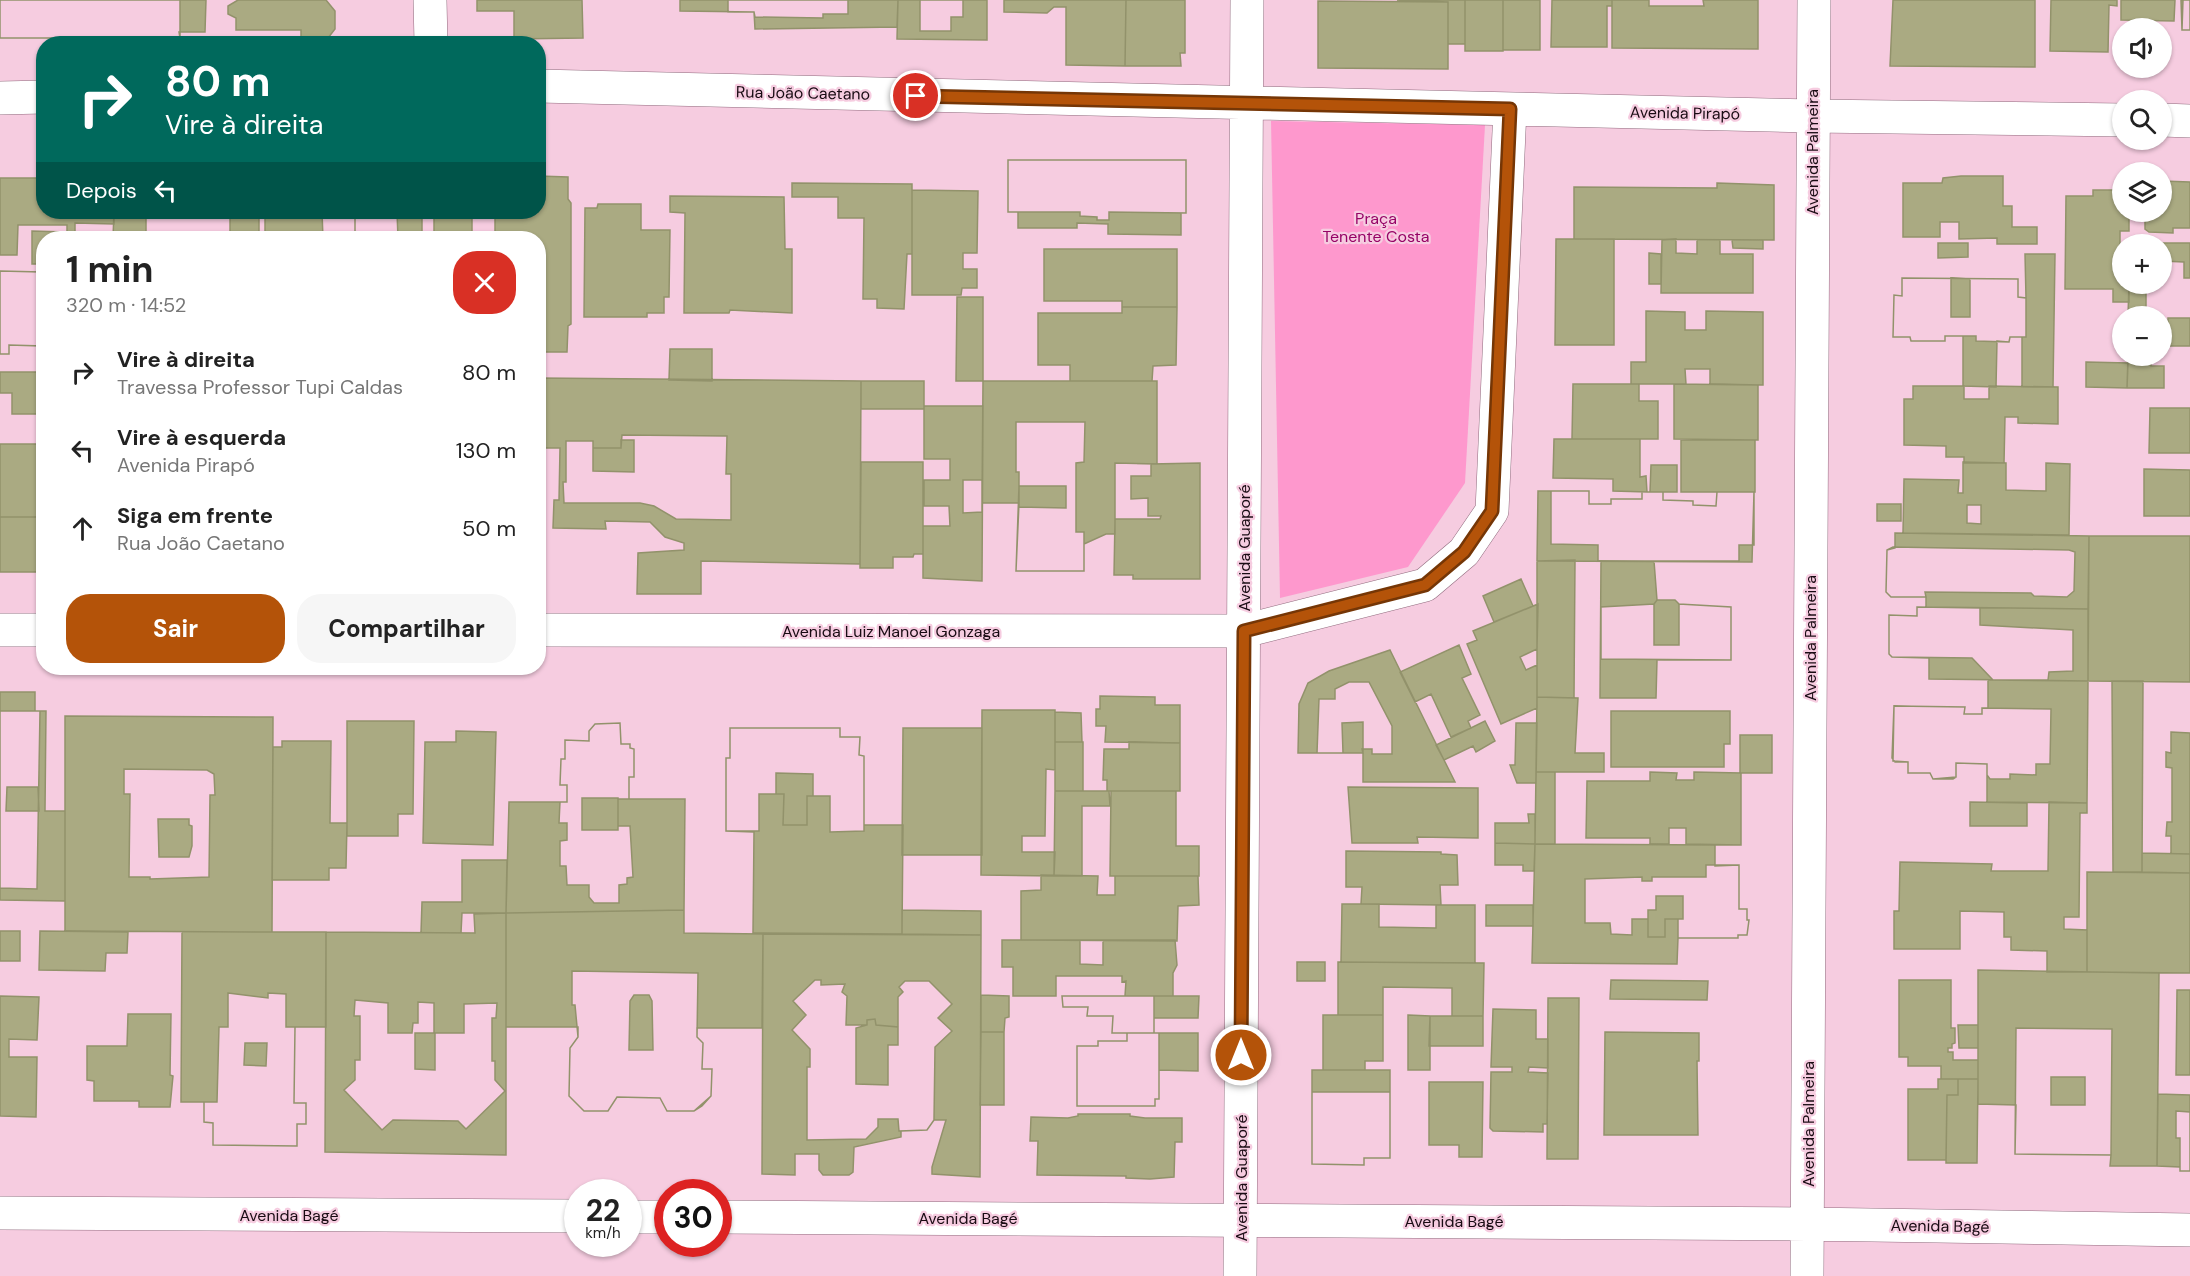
<!DOCTYPE html>
<html lang="pt">
<meta charset="utf-8">
<style>
body{margin:0;font-family:"DM Sans",sans-serif;background:#f6f6f6;color:#222;height:100vh;display:flex;flex-direction:column;font-size:22px;white-space:nowrap}
*{box-sizing:border-box;margin:0}
p{font-size:20px;color:#767676}
.icon{flex:none;width:33px;height:33px;fill:none;stroke:currentColor;stroke-width:2;stroke-linecap:round;stroke-linejoin:round}
.map{position:relative;flex:1;overflow:hidden}
.details{position:absolute;left:36px;top:231px;width:510px;height:444px;display:flex;flex-direction:column;background:#fff;border-radius:24px;box-shadow:0 2px 4px #0004}
.details>*{flex:none}
.top-card{position:absolute;left:36px;top:36px;width:510px;height:183px;border-radius:24px;box-shadow:0 2px 4px #0004;background:#00695c;color:#fff;overflow:hidden}
.tools{position:absolute;left:2112px;top:18px;display:grid;gap:12px}
.tools a{display:grid;place-items:center;width:60px;height:60px;border-radius:50%;background:#fff;box-shadow:0 2px 4px #0004;font-size:30px}
.speed{position:absolute;left:564px;top:1179px;display:flex;gap:12px;font-size:30px;font-weight:700;text-align:center}
.speed>*{display:grid;place-content:center;width:78px;height:78px;border-radius:50%;background:#fff;box-shadow:0 2px 4px #0004;line-height:1}
.speed small{font-size:15px;font-weight:400}
.speed .limit{border:9px solid #d22;background:#fff;color:#111}
.pin{position:absolute;display:grid;place-items:center;width:51px;height:51px;color:#fff;margin:-26px;border:3px solid #fff;border-radius:50%;box-shadow:0 2px 6px #0007}
.me{position:absolute;width:66px;margin:-33px;rotate:0deg;stroke-linejoin:round;filter:drop-shadow(0 0 4px #0008)}
.turn{display:flex;align-items:center;gap:21px;height:126px;padding:0 30px;font-size:27px}
.turn .icon{width:78px;height:78px;stroke-width:2.5}
.turn b{display:block;font-size:42px;line-height:51px}
.then{display:flex;align-items:center;height:57px;padding:0 30px;background:#0003;gap:12px;font-size:22px}
.round{display:grid;place-items:center;flex:none;width:63px;height:63px;border-radius:24px;background:#f6f6f6}
.headline{display:flex;align-items:center;justify-content:space-between;height:102px;padding:0 30px}
h1{font-size:36px;font-weight:700;line-height:45px}
.button{display:flex;gap:12px;margin-top:auto;padding:12px 30px}
.button a{flex:1;height:69px;border-radius:24px;background:#b45309;color:#fff;font-size:24px;font-weight:700;line-height:69px;text-align:center}
.button a+a{background:#f6f6f6;color:#222}
ul{padding:0;list-style:none}
li{display:flex;align-items:center;gap:18px;height:78px;padding:0 30px}
li div{flex:1}
li b{display:block;font-size:22px}
li em{font-style:normal}
.map>svg:first-child{display:block}
</style>
<div class="map">
<svg width="2190" height="1276" viewBox="0 0 2190 1276">
<rect width="100%" height="100%" fill="#f6cce0"/>
<!-- green -->
<path fill="#fe98cd" d="M1271,121L1485,125L1465,483L1408,567L1280,598Z"/>
<!-- building -->
<path fill="#aaaa82" stroke="#92926b" stroke-width="1.5" fill-rule="evenodd" d="M0,0H206L205,32H179L180,38H0Z
M0,0H180V38H0Z
M238,0H326L335,11V29L328,38H301V30H236V18L228,14V6Z
M477,0H582L583,38L514,39V11H477Z
M680,0H898L897,27L755,29L754,12L680,11Z
M728,0H848V14H823V18L755,17L754,12H728Z
M898,0H987V40L897,39Z
M920,0H963V17H951V31H920Z
M1004,0H1126L1125,66L1066,65V7H1054L1047,13L1004,12Z
M1126,0H1185V53H1180L1181,66H1125Z
M1397,0H1465V44H1448V2Z
M1465,0H1503V51H1465Z
M1503,0H1540V50H1503Z
M1552,0H1612V6H1607V47H1551Z
M1612,0H1649V6H1704L1703,0H1758V49L1612,48Z
M1893,0H2035V67L1890,66Z
M2051,0H2117V6L2109,5L2108,52L2050,51Z
M2121,0H2175L2174,21L2121,20Z
M2181,0H2190V30H2182Z
M2183,0H2190V30H2182Z
M1318,1L1448,2V69L1318,68Z
M1008,160H1186V213L1109,212V220H1097V217L1080,216V212H1008Z
M1008,160H1186V213H1181V235L1108,234V224L1077,223V228H1018V212H1008Z
M538,176L568,177V199L571,203V324L568,326L567,352H538V238H495V212H538Z
M1961,176H2003V206H2012V227H2037V244H1997V238L1959,239V222H1940V237H1903V183H1942L1943,178Z
M0,178H44V212H114V224L75,223V232H104V238H44V264H32V231L67,232V225H18L17,255H0Z
M2162,181L2190,182V228H2173V233L2149,232L2145,229V212H2162Z
M792,183L912,184V254H907L904,309L877,308V299H863L864,218H838V197H792Z
M1717,183L1774,185V240L1574,239V187L1717,188Z
M912,190L978,191L977,253H963V269H977V288H962L961,295H912Z
M2093,190H2122V212H2129V231H2120V277H2122V284H2129V302H2113V289H2065L2066,196H2093Z
M670,196L784,197L785,249H792V313L730,310L729,313H684L685,213L670,212Z
M598,204H641V230H670L669,297H664V313H647V317H584L585,208H597Z
M114,212H259V238H113Z
M146,212H230V238H146Z
M265,212H322L323,238H265Z
M355,212H422V238H355Z
M355,212H397L398,238H355Z
M434,212H472V238H434Z
M1556,239H1614V345H1555Z
M1676,239V253L1697,254V240H1720V254H1753V293H1661L1662,240Z
M1732,240H1763V249L1733,248Z
M1938,243H1968V257L1938,258Z
M2160,243H2190V278H2184V262L2162,261Z
M1044,249H1177V307H1122V301H1044Z
M1649,253L1661,254V284H1649Z
M2025,254H2055L2053,387H2022V337H2010L2009,342L1997,341L1996,387L1963,386V336H1945V341H1911L1910,337H1893L1894,295L1902,296V278L2018,279V297L2026,298Z
M0,271L41,272L44,346L9,345V354H0Z
M0,271L41,272L40,346L9,345V354H0Z
M1902,278L2018,279V297L2026,298V337H2010L2009,342L1976,341V336H1945V341H1911L1910,337H1893L1894,295L1902,296Z
M1951,278L1970,279V317H1951Z
M2129,284H2146V316H2128Z
M957,297H983V381H956Z
M1122,307H1177L1176,365L1153,366L1152,381H1070V365H1038V313H1122Z
M1646,311L1685,312V330H1706V311L1763,312V385L1710,384V369H1685L1686,384H1631V362H1646Z
M2168,318H2190V346H2168Z
M670,349H712V381L669,380Z
M2128,356H2151V366H2164V388H2127Z
M2086,362L2128,363L2127,388L2086,387Z
M0,372H40V414H12V393H0Z
M538,378L861,381L860,564L701,561V594H637L638,553L684,550V543L665,537L650,522L605,521L606,529L553,528L554,500H559L560,448H538Z
M861,381H924V409H861Z
M983,381H1157V464L1115,463V534H1106L1084,544V571H1016L1019,503H982Z
M1573,384H1639V401H1658V439H1572Z
M1674,384L1758,385V440L1674,439Z
M1913,386H1964V399H1989V386L2058,387V424L2018,423V417H2005L2004,463H1964V457H1946V446L1904,445V399H1913Z
M924,406H983L982,581L923,578V526H950L949,506H924V480H950V459H924Z
M2150,408H2190V453H2149Z
M1016,422H1085L1084,462L1076,463V532H1084V571H1016L1019,486V472H1016Z
M622,435L727,436L726,474H731V520L676,519L654,506L640,503H564L563,482H566V441H593V448H621Z
M1554,439H1640V477L1646,476L1647,492L1613,491V479L1553,478Z
M621,440H634V472L593,471V448H621Z
M1681,440H1755V492H1681Z
M0,444H40L39,517H0Z
M861,462H923V554H914L913,557H893V568H860Z
M1963,462L2006,463V490L2046,491V463L2070,464L2069,535L1903,533L1904,479L1959,480L1958,493H1963ZM1967,505H1981V524L1967,523Z
M1200,463V579H1133V575H1114L1115,519H1160L1161,516H1148V498L1131,499V476H1151V464Z
M1651,465H1677V492H1650Z
M2144,469L2190,470V516H2144Z
M963,480H982V512L963,513Z
M1019,486H1066V508L1019,507Z
M1538,491H1589V504H1611V499H1642V492H1663V500L1693,501V505L1716,506L1717,492H1754L1752,562L1537,561Z
M1551,491H1589V504H1611V499H1642V492H1663V500L1693,501V505L1716,506L1717,492H1754V545H1739V561H1598V545L1551,544Z
M1877,504H1901V521H1877Z
M0,517H39L38,572H0Z
M1895,533L2089,536L2088,609L1926,607V597H1891L1886,592L1887,550L1895,548Z
M2089,536H2190V682L2088,681Z
M1893,547L2069,550L2075,552L2074,591L2067,597L2034,596L2031,593L1925,592L1926,597H1891L1886,592L1887,550Z
M1575,560L1574,698L1537,697V561Z
M1601,561H1654L1657,600H1675L1679,604L1731,607V660H1657L1656,698H1600Z
M1521,579L1533,606L1494,622L1483,596Z
M1657,600H1675L1679,604L1731,607V660L1601,659V607L1654,604Z
M1657,600H1675L1679,604V645H1654V604Z
M1538,604L1537,649L1520,657L1526,670L1537,665V708L1501,724L1467,644L1477,640L1473,631Z
M1917,607L2088,609V681L1929,679V658L1892,657L1889,654V615L1917,616Z
M1917,607L1980,608V625L2073,630V671L2049,672L2048,680H1993L1972,658L1892,657L1889,654V615L1917,616Z
M1459,645L1471,674L1462,678L1480,715L1468,721L1471,728L1451,737L1431,694L1415,702L1400,672Z
M1390,650L1444,760L1455,782H1363V753H1298L1299,704L1308,683L1329,671Z
M1988,680L2088,681L2087,803L1987,802V764L1956,763V777L1933,779L1930,773H1908V762L1893,761L1894,706L1965,707L1964,714H1982V708H1988Z
M2112,681H2143L2142,872H2113Z
M1349,682H1369L1392,726V754H1372V749H1362L1363,753H1317L1319,699H1335V689Z
M0,692H35V711H46L45,811H65V901L0,900Z
M1100,696L1155,697V705H1180V743L1105,742L1106,726H1096V709H1100Z
M1537,697L1578,698L1575,753H1604V772H1536Z
M1894,706L1965,707L1964,714H1982V708L2051,709L2050,764H2036V775L2010,774V779H1990L1987,775V764L1956,763V777L1953,779H1933L1930,773H1908V762H1895L1892,758Z
M982,710H1055V770L1046,769L1045,836H1022V852H1055L1054,876L981,875Z
M0,711H40L37,889L0,888Z
M1611,711H1730V744H1724V767H1611Z
M1055,712L1081,713L1082,742H1055Z
M65,716L273,717L272,932L65,931Z
M347,721H414L413,814H398V836H347Z
M1485,721L1495,741L1476,752L1473,746L1444,760L1436,745Z
M1363,722V753H1343L1342,723Z
M620,723L621,744H630V748L634,749V777H629V799H685L684,910L506,913L509,802H567V785H560L561,759H565V740L589,741V731L595,724Z
M620,723L621,744H630V748L634,749V777H629V799H618V826H630L633,877L627,878V884L619,885V903H594L589,897V885H567L566,866H560V841L567,840V823H559L560,802H567V785H560L561,759H565V740L589,741V731L595,724Z
M1516,723H1537L1536,783H1517L1510,765H1515Z
M730,728H840V737H860L859,755L864,756V825H903L902,934L753,933L754,832L726,831V758H730Z
M730,728H840V737H860L859,755L864,756V831L830,832V796H807V825H783L784,794H759V831H726V758H730Z
M903,728H982V855H902Z
M456,731L496,732L493,845L423,843L425,742H456Z
M2171,732L2190,733V854H2171V836H2166L2167,822H2172V768L2166,767V752L2171,753Z
M1740,735H1772V773H1740Z
M282,741H331L330,823H347L346,868H329V880H272L273,747H282Z
M1055,742H1083V791H1055Z
M1129,742L1180,743V791H1107V780H1103L1104,749H1129Z
M124,769L207,770L214,774L215,795H210L209,877L150,879V877H129L130,794H124Z
M1536,772H1555V844H1535Z
M1650,772L1677,773L1676,780H1694V772L1741,773V845L1686,844V828H1669V844H1650V838H1586L1587,781H1650Z
M776,773L813,774V796H807V825H783L784,794H776Z
M7,787H38L39,811H6Z
M1348,787L1478,788V838L1417,837L1418,843H1352Z
M1055,791H1109L1110,806H1082V876H1054Z
M1111,791H1176V846H1199V876H1110Z
M582,798H618V830H582Z
M1970,802L2027,803V826H1970Z
M2049,802L2087,803V813H2080L2079,917H2064V929L2087,930V972H2047V951L2011,950V937H2004V912L1960,911V949H1894V911H1899L1900,862L1992,864L1991,871H2048Z
M1528,814H1535V844L1495,843V823H1529Z
M158,819H189V825L192,826V846L189,857H159Z
M1495,843L1535,844L1534,871H1523V865H1495Z
M1535,844L1715,845V866L1739,865V909H1747V920H1749L1747,935H1738V938H1678L1677,964L1532,963Z
M1346,851L1441,852V854L1457,855L1458,885H1440L1441,905L1361,904L1362,887H1346Z
M2142,853L2190,854V873L2142,872Z
M462,860H507L506,913H462L461,933H421L422,902H462Z
M1706,865H1739V909H1747V920H1749L1747,935H1738V938H1678V919H1665V937H1648V919H1632V935L1611,934L1610,923H1585V879L1642,877V881H1652V877H1706Z
M2087,872L2190,873V973L2087,972Z
M1041,875L1098,876L1097,895H1115V876H1198L1199,905L1178,906L1177,941L1021,940V891L1041,890Z
M1656,896H1683V919H1665V937H1648V910H1656Z
M1342,904H1379V927L1436,928V905H1475V963L1341,962Z
M1486,905H1533V926H1486Z
M684,910V933L763,934L762,1028H697V1037L703,1043L702,1069H712L711,1096L694,1111H667L660,1098L617,1097L608,1111H584L569,1096L570,1048L578,1037V1027H506V913Z
M902,910L981,911V935L902,934Z
M506,913V1155L325,1152L326,932L475,933L474,914Z
M0,931H20V961H0Z
M40,931L128,932L127,953H106L105,971L39,970Z
M182,932H326V1027H295L294,1103H306V1124H297V1146L213,1145V1123L204,1122V1102H181Z
M763,934L981,935L980,1177L932,1174V1167L946,1120H934L927,1130L901,1131V1137L854,1147L853,1172L849,1175H823L819,1170V1154H795V1175L762,1174Z
M1002,940H1175L1177,965L1173,973V996H1125L1126,981L1122,982V976H1056V996H1013V967H1002Z
M1080,940H1103V965L1080,964Z
M1297,962H1325V981H1297Z
M1338,962L1484,963L1483,1016H1452V988L1383,987V1015H1338Z
M1978,970L2159,973L2157,1166H2110L2111,1155L2015,1154L2016,1105L1978,1104Z
M572,971L698,973L697,1037L703,1043L702,1069H712L711,1096L702,1106L694,1111H667L660,1098L617,1097L608,1111H584L569,1096L570,1048L578,1037L575,1005H572Z
M815,980H821V985L845,984L842,992L847,996L846,1025H867V1020L875,1019L876,1025L898,1027V997L903,992L899,987L905,981H929L952,1004L938,1018L952,1031L935,1047L934,1120L927,1130L899,1131L898,1119H878V1127L866,1139L807,1140V1067H810V1049L792,1030L806,1015L793,1001Z
M1611,980L1708,981L1707,1000L1610,999Z
M1899,980H1951V1028H1955V1043L1952,1044V1048H1948V1052H1953V1060H1978V1079H1941V1066H1908V1057H1899Z
M2177,990H2190V1075H2176Z
M228,993L268,998V993L286,994V1027H295L294,1103H306V1124H297V1146L213,1145V1123L204,1122V1102H217L219,1027H228Z
M634,995H649L652,1001L653,1050H629L630,1001Z
M981,995L1009,996V1017L1005,1018L1004,1032H981Z
M0,996L39,997L37,1040L9,1039V1057H37L36,1117L0,1116Z
M1062,996H1154V1033H1112L1113,1016H1087L1088,1007H1063Z
M1062,996H1199L1198,1018H1154V1033H1112L1113,1016H1087L1088,1007H1063Z
M1548,998H1579L1578,1159H1547Z
M355,1000L388,1003V1033H412L413,1023H418V1002L434,1003V1033H464V1004L497,1003L496,1018H492V1061H495V1080L505,1091L466,1129L458,1121L393,1120L382,1130L344,1090L355,1080V1060H360V1016H354Z
M1493,1009L1536,1010V1039H1548V1068L1529,1067L1528,1072L1548,1073L1547,1124H1543V1132L1493,1131L1490,1128L1491,1072H1512V1067H1491Z
M128,1014H171L170,1075L173,1076L170,1107H139V1101H94V1081L87,1080V1046H127Z
M1323,1015H1383V1061H1365V1070H1323Z
M1408,1015L1430,1016V1070H1408Z
M1430,1016H1483V1046H1429Z
M875,1019L876,1025L898,1027V1045H888V1085L856,1084V1028L867,1025V1020Z
M1958,1025H1978V1048H1959Z
M2016,1028L2112,1029L2111,1155L2015,1154Z
M981,1032H1004V1105H980Z
M1605,1032L1699,1033V1061H1697L1698,1135H1604Z
M415,1033H435V1070L415,1069Z
M1127,1033H1159V1099H1155V1106H1077V1046H1098V1041H1127Z
M1127,1033H1198V1071L1159,1070V1099H1155V1106H1077V1046H1098V1041H1127Z
M245,1043H267L266,1066L244,1065Z
M1312,1070H1390V1158H1364V1165L1312,1164Z
M2051,1077H2085V1105H2051Z
M1938,1079H1958V1095H1947L1946,1160H1908V1089H1938Z
M1958,1079H1978L1977,1163H1946L1947,1095H1958Z
M1429,1082H1483L1482,1157H1459V1145H1429Z
M1312,1092H1390V1158H1364V1165L1312,1164Z
M2158,1094L2190,1095V1171H2180V1167L2157,1166Z
M2176,1111L2190,1112V1171H2180V1138H2176Z
M1078,1114H1130V1116L1145,1118H1182V1142H1175L1174,1177L1150,1179L1126,1178V1176L1037,1175L1038,1141H1030L1031,1117L1068,1118L1078,1116Z"/>
<g fill="none" stroke-linecap="round" stroke-linejoin="round">
<defs>
<path id="minor" d="M430,0L431,44
M538,86L1812,116L2122,120
M0,98L44,97
M2162,120L2190,121
M0,630H44
M538,630L1244,631L1425,585L1464,552L1492,511L1510,109
M0,1213L578,1216
M628,1217H668
M718,1217L1807,1224L2190,1230
M1240,1276L1247,0
M1807,1276L1814,0"/>
</defs>
<!-- minor casing -->
<use href="#minor" stroke="#916b7e" stroke-width="34"/>
<!-- minor -->
<use href="#minor" stroke="#fff" stroke-width="33"/>
</g>
<g fill="none" stroke-linecap="round" stroke-linejoin="round">
<defs>
<path id="route" d="M916,96L1510,109L1492,511L1464,552L1425,585L1244,631L1241,1055"/>
</defs>
<!-- route casing -->
<use href="#route" stroke="#753606" stroke-width="15"/>
<!-- route -->
<use href="#route" stroke="#b45309" stroke-width="10"/>
</g>
<g text-anchor="middle" dominant-baseline="central" stroke-width="4.5" stroke-linejoin="round" paint-order="stroke">
<!-- street labels -->
<g font-size="16" fill="#190b13" stroke="#f6cce0">
<text transform="translate(803 93) rotate(1)">Rua João Caetano</text>
<text transform="translate(1685 113) rotate(1)">Avenida Pirapó</text>
<text transform="translate(1812 152) rotate(-90)">Avenida Palmeira</text>
<text transform="translate(1244 548) rotate(-90)">Avenida Guaporé</text>
<text x="891" y="631">Avenida Luiz Manoel Gonzaga</text>
<text transform="translate(1810 638) rotate(-90)">Avenida Palmeira</text>
<text transform="translate(1808 1124) rotate(-90)">Avenida Palmeira</text>
<text transform="translate(1241 1178) rotate(-90)">Avenida Guaporé</text>
<text x="289" y="1215">Avenida Bagé</text>
<text x="968" y="1218">Avenida Bagé</text>
<text x="1454" y="1221">Avenida Bagé</text>
<text transform="translate(1940 1226) rotate(1)">Avenida Bagé</text>
</g>
<!-- park labels -->
<g font-size="16" fill="#960366" stroke="#f6cce0">
<text x="1376" y="218">Praça<tspan x="1376" dy="18">Tenente Costa</tspan></text>
</g>
</g>
</svg>
<div class="tools">
<a><svg class="icon" aria-label="sound" viewBox="0 0 24 24"><path d="M4 9h4l5-4v14l-5-4H4zM17 9q2 3 0 6"/></svg></a>
<a><svg class="icon" aria-label="search" viewBox="0 0 24 24"><circle cx="10" cy="10" r="6"/><path d="M15 15l6 6"/></svg></a>
<a><svg class="icon" aria-label="layers" viewBox="0 0 24 24"><path d="M12 4l9 5-9 5-9-5zM3 14l9 5 9-5"/></svg></a>
<a>+</a>
<a>−</a>
</div>
<div class="speed"><div>22<small>km/h</small></div><div class="limit">30</div></div>
<div class="pin" style="left:916px;top:96px;background:#d93025"><svg class="icon" aria-label="arrive" viewBox="0 0 24 24"><path d="M6 21V4h12l-3 4 3 4H6"/></svg></div>
<svg class="me" style="left:1241px;top:1055px" viewBox="-20 -20 40 40"><circle r="17" fill="#b45309" stroke="#fff" stroke-width="3"/><path d="M0-11L8 9 0 5-8 9z" fill="#fff"/></svg>
<div class="top-card">
<div class="turn"><svg class="icon" aria-label="right" viewBox="0 0 24 24"><path d="M7 20v-9h11M14 6l5 5-5 5"/></svg><div><b>80 m</b>Vire à direita</div></div>
<div class="then">Depois<svg class="icon" aria-label="left" viewBox="0 0 24 24"><path d="M17 20v-9H6M10 6l-5 5 5 5"/></svg></div>
</div>
<section class="details">
<div class="headline"><div><h1>1 min</h1><p>320 m · 14:52</p></div><a class="round" style="background:#d93025;color:#fff"><svg class="icon" aria-label="close" viewBox="0 0 24 24"><path d="M6 6l12 12M18 6L6 18"/></svg></a></div>
<ul>
<li><svg class="icon" aria-label="right" viewBox="0 0 24 24"><path d="M7 20v-9h11M14 6l5 5-5 5"/></svg><div><b>Vire à direita</b><p>Travessa Professor Tupi Caldas</p></div><em>80 m</em></li>
<li><svg class="icon" aria-label="left" viewBox="0 0 24 24"><path d="M17 20v-9H6M10 6l-5 5 5 5"/></svg><div><b>Vire à esquerda</b><p>Avenida Pirapó</p></div><em>130 m</em></li>
<li><svg class="icon" aria-label="ahead" viewBox="0 0 24 24"><path d="M12 20V5M6 11l6-6 6 6"/></svg><div><b>Siga em frente</b><p>Rua João Caetano</p></div><em>50 m</em></li>
</ul>
<div class="button"><a>Sair</a><a>Compartilhar</a></div>
</section>
</div>
